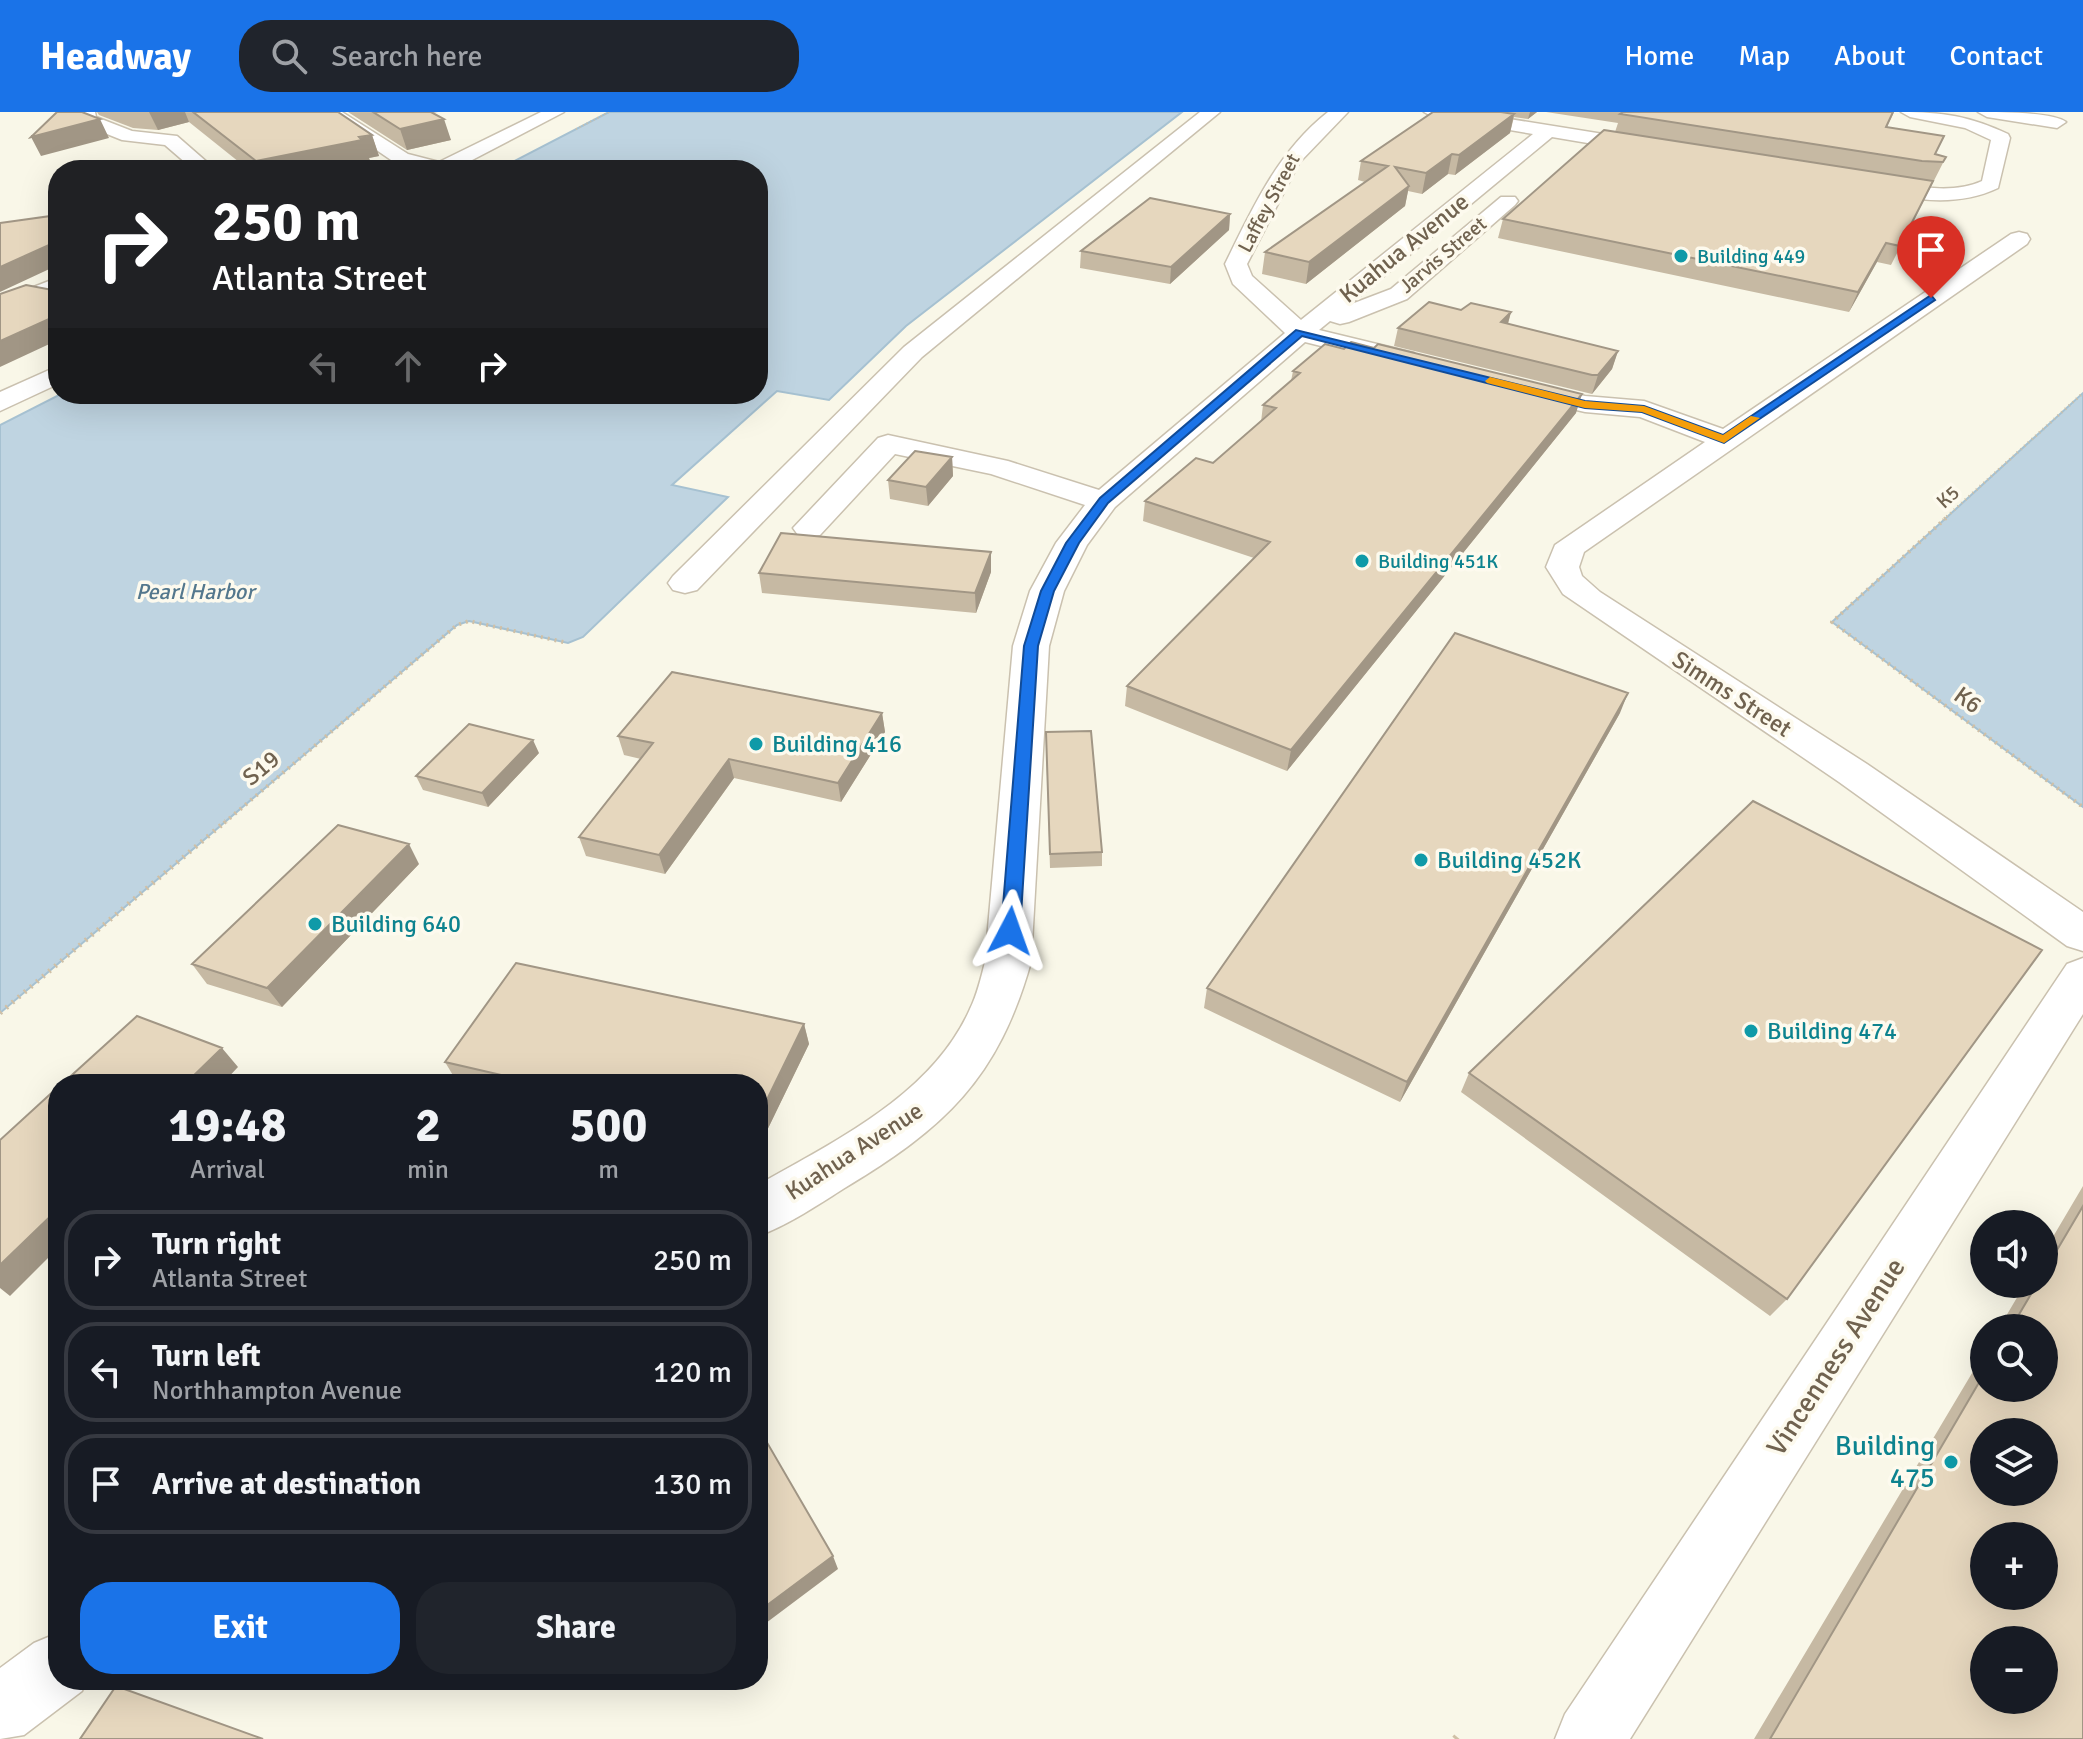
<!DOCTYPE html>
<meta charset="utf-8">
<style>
body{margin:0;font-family:Signika,sans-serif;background:#20242c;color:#f1f3f6;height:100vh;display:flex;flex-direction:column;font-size:30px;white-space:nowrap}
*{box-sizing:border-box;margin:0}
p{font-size:26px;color:#9ea1a6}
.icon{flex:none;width:44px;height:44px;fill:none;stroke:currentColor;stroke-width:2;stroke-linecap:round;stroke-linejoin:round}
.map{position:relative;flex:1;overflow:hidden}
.drawer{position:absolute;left:48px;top:962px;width:720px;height:616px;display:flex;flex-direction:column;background:#171b24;border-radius:32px;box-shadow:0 8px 32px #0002}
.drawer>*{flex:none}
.top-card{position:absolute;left:48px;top:48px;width:720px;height:244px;border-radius:32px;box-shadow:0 8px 32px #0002;background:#202124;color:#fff;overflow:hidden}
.buttons{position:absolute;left:1970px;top:1098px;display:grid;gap:16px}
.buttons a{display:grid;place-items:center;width:88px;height:88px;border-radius:50%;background:#171b24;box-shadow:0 8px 32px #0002;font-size:40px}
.pin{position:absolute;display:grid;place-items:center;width:68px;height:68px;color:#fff;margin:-82px -34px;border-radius:50% 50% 50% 0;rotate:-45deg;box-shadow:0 0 8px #0007}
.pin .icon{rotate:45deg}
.me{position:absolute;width:88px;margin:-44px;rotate:4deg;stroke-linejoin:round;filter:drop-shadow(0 0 6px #0008)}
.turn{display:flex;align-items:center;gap:28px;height:168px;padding:0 32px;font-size:36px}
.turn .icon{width:104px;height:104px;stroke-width:2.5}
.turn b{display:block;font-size:56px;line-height:68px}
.lanes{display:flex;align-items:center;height:76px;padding:0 32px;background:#0003;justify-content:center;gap:40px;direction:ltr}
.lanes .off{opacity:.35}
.eta{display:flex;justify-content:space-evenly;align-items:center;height:136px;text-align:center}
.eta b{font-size:48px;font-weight:700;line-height:56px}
.primary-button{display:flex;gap:16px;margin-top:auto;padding:16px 32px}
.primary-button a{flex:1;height:92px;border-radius:32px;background:#1a73e8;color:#fff;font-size:32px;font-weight:700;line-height:92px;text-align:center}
.primary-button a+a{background:#20242c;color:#f1f3f6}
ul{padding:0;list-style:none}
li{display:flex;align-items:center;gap:24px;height:100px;margin:0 16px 12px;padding:0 16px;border:4px solid #363941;border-radius:32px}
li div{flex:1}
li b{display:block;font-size:30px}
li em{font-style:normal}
header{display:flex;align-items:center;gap:48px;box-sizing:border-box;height:112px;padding:0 40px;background:#1a73e8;color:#fff}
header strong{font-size:38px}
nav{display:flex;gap:44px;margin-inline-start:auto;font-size:28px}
.search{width:560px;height:72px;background:#20242c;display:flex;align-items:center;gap:20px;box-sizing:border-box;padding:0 28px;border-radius:32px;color:#9ea1a6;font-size:30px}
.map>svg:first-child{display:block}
</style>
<header>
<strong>Headway</strong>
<div class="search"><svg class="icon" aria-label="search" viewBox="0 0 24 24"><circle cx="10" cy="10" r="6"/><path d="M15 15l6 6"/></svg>Search here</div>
<nav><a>Home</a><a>Map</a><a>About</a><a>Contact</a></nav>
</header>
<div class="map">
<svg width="2083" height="1627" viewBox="0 0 2083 1627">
<rect width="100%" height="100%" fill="#f9f7e8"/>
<!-- water -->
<path fill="#bfd4e1" stroke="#a6c1d1" stroke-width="2" d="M609,0H1182L906,214L829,288L777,279L672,373L728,385L583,525L568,531L469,509L457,513L0,901V313L61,282H758V58H497Z
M2083,281V695L1832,510Z"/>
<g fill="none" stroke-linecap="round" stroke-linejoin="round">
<defs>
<path id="minor" d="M77,0H95L96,5L132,19L177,24L216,58H194L165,33L122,28L82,12Z
M321,0H342L408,42L439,50L541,0H564L453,58H424L394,50Z
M1200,0H1220L922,245L697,478L685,481L673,478L668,471L673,464L904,235Z
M1328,0H1348L1299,51L1247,152L1252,164L1301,208L1533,22L1433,5L1424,0H1466L1653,30L1663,36L1653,42L1552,25L1349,193L1391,177L1501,85H1515L1518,89L1515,93L1407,187L1349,210L1340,212L1330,209L1319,218L1414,241L1418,247L1414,253L1405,255L1305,230L1115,395L1087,433L1064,479L1049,534L1031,850C998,967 945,1016 843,1077C816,1094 788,1113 758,1124V1073C835,1029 932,983 970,897C977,883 981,866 985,850L1013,534L1030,479L1056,431L1085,393L991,362L895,342L820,423L809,425L798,423L793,416L878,326L888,323L1008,349L1099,378L1285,221L1233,172L1225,152C1252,97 1278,39 1328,0Z
M1901,0C1943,0 1969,4 2008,22L2010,26L1998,76C1954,97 1905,87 1860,75L1857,71L1860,67L1867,65C1904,71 1946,85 1982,69L1991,28L1965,16L1910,5Z
M1978,0C1999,0 2052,0 2066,10L2057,16L1987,5Z
M2019,120L2027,122L2030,127L2027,132L1584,440L1579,455L1582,464L1600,480L1867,652L2083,800V839L2067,834L1839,670L1563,482L1546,455L1555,433L1705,330L1640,305L1585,300L1512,283L1509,277L1512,271L1522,269L1585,284L1644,289L1723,317L2011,122Z
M49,169L58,171V185L51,184L0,204V188Z
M58,254V272L0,299V280Z
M2083,846V902L1630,1627H1555L1565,1602L2067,852Z
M58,1521V1568H86L82,1579L24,1623L0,1627V1556L34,1531Z"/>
</defs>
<!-- minor casing -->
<use href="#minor" stroke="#cac1af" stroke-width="3"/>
<!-- path-far4 -->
<path stroke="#d0c0a6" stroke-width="2" stroke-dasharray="1 3" stroke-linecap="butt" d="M576,17L609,0"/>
<!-- path-far3 -->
<path stroke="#d0c0a6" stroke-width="3" stroke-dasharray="1 4" stroke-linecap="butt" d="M1943,408L2083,281"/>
<!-- path-far2 -->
<path stroke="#d0c0a6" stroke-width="4" stroke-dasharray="2 5" stroke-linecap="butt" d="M1946,406L1832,510L2083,695
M224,711L457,513L469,509L568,531"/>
<!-- path-far1 -->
<path stroke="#d0c0a6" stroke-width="5" stroke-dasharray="2 6" stroke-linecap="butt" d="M0,901L226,709"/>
<!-- path -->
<path stroke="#d0c0a6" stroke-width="7" stroke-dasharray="3 8" stroke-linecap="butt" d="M1455,1627L1460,1621"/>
<!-- minor -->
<use href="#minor" fill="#fff" fill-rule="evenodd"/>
</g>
<!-- wall -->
<path fill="#c6b9a3" d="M97,0H338L372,23L379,44L369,46L370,49L326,58H249L189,10L158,18L133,16L99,3Z
M348,0H438L433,1L451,28L407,38Z
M1433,0H1537L1528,7L1514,5L1510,21L1455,63L1448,62L1422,82L1408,79L1405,94L1306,172L1262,162L1265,140L1365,70L1358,68L1361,49Z
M1546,0H1894L1887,15L1935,42L1946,45L1891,153L1877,150L1849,200L1498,126L1503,107L1615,20L1618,11Z
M1230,102L1229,118L1170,172L1080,156L1081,139Z
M1461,198L1511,200L1508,212L1618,239L1612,257L1592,282L1394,234L1398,216Z
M1293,259L1576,301L1287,659L1125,594L1127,574L1254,446L1143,409L1145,389L1213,351L1261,310L1263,293L1291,269Z
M952,345L953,364L928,394L890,387L888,368Z
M991,460L976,501L762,481L759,461Z
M882,601L885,620L841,690L734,666L665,762L586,744L579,725L641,647L624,643L618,624Z
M1620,601L1400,990L1204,896L1207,876Z
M1046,634L1102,740V754L1050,756Z
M539,641L488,695L423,678L416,664Z
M419,752L282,895L207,872L192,852Z
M804,912L809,932L758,1037V972H467L457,970L445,950Z
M1469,961L1787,1187L1770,1204L1461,980Z
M2083,1074V1627H1754L1984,1241V1276L2044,1216H1999L2025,1172H2044V1140Z"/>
<!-- shaded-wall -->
<path fill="#a19685" d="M149,0H185L189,10L158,18Z
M1530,0H1537L1528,7Z
M1514,2L1510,21L1455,63L1459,43Z
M100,7L109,26L41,44L31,25Z
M444,7L451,28L407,38L400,17Z
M372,23L379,44L369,46L370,49L326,58H260L256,49Z
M1452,42L1448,62L1422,82L1426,61Z
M1409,74L1405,94L1306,172L1309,150Z
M1230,102L1229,118L1170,172L1171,155Z
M58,129V153L0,180V155Z
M1886,131L1877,150L1849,200L1858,180Z
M1511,200L1506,218L1501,210Z
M58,203V228L0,255V229Z
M1618,239L1612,257L1592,282L1598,263Z
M1582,282L1576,301L1287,659L1291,638Z
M952,345L953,364L928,394L926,375Z
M991,440V460L976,501L975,481Z
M1628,581L1620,601L1400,990L1407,970Z
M882,601L885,620L841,690L838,671Z
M533,628L539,641L488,695L482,681Z
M729,647L734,666L665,762L659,743Z
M409,732L419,752L282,895L267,876Z
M804,912L809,932L758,1037V1006Z
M222,936L238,955L222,972H185Z
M58,1097V1136L10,1184L0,1176V1153Z
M833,1444L838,1457L758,1517V1500Z"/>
<!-- building -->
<path fill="#e6d7be" stroke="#a19685" stroke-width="2" fill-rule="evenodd" d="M57,0H82L100,7L31,25Z
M193,0H338L372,23L359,25L362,28L256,49Z
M373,0H431L444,7L400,17Z
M1433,0H1501L1514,2L1459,43L1452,42L1426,61L1395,55L1409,74L1309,150L1265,140L1388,54L1361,49Z
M1623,0H1893L1886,15L1944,24L1935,42L1946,45L1943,50L1922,49L1620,2Z
M1604,18L1933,69L1900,134L1886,131L1858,180L1503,107Z
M1150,86L1230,102L1171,155L1081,139Z
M58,103V129L0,155V111Z
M26,173L58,179V203L0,229V182Z
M1429,190L1461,198L1471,191L1511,200L1501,210L1618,239L1598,263H1592L1398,216Z
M1351,230L1374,236L1378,232L1582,282L1291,638L1127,574L1270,430L1145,389L1196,346L1213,351L1276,296L1263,293L1300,261L1293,259L1325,232L1344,237Z
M915,339L952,345L926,375L888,368Z
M781,421L991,440L975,481L759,461Z
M1455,521L1628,581L1407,970L1207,876Z
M672,560L882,601L838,671L729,647L659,743L579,725L653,631L618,624Z
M469,612L533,628L482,681L416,664Z
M1091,619L1102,740L1050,742L1046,620Z
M1753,689L2042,838L1787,1187L1469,961Z
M338,713L409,732L267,876L192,852Z
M516,851L804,912L758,1006V972H540L445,950Z
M137,904L222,936L185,972H62Z
M58,975V1097L0,1153V1028Z
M2083,1094V1627H1770L1984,1262V1276H2044V1216H2011L2037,1172H2044V1160ZM1984,1320H2044V1380H1984ZM1984,1424H2044V1484H1984ZM1984,1528H2044V1588H1984Z
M758,1315L833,1444L758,1500Z
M116,1574L263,1627H80Z"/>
<!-- route -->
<path fill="#1a73e8" stroke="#114b97" stroke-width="2" d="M1931,183L1935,188L1724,331L1642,300L1585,296L1302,224L1108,391L1079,431L1054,479L1038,534L1020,819L1010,825L1004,823L1001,819L1024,534L1041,479L1066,431L1100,386L1296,218L1585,289L1644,294L1723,323Z"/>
<!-- slow -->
<path fill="#f59e0b" d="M1490,265L1585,289L1644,294L1723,323L1751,304L1760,306L1724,331L1642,300L1585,296L1487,271L1485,269Z"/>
<!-- markers -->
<g fill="#0f9aa8" stroke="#fdfaee" stroke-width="3">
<circle cx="1681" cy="144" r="8"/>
<circle cx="1362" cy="449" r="8"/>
<circle cx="756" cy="632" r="8"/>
<circle cx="1421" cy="748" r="8"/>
<circle cx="315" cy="812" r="8"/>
<circle cx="1751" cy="919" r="8"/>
<circle cx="1951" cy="1350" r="8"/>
</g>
<g text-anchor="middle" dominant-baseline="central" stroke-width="7" stroke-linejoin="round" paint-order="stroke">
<!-- far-street labels -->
<g font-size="20" fill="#70624f" stroke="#fdfaee">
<text transform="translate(1269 91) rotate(-62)">Laffey Street</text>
<text transform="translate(1443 143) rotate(-40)">Jarvis Street</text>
<text transform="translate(1948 385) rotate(-42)">K5</text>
</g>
<!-- far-culture labels -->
<g font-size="20" fill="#0d838f" stroke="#fdfaee" text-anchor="start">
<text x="1697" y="144">Building 449</text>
<text x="1378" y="449">Building 451K</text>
</g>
<!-- far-water labels -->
<g font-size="22" font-style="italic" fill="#53778d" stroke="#fdfaee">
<text x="195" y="479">Pearl Harbor</text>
</g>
<!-- street labels -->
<g font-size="24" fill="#70624f" stroke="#fdfaee">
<text transform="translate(1404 136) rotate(-39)">Kuahua Avenue</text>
<text transform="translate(1732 582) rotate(33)">Simms Street</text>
<text transform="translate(1968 588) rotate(36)">K6</text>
<text transform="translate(261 656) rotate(-40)">S19</text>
<text transform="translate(854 1039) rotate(-33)">Kuahua Avenue</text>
</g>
<!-- culture labels -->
<g font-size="24" fill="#0d838f" stroke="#fdfaee" text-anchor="start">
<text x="772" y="632">Building 416</text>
<text x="1437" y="748">Building 452K</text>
<text x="331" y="812">Building 640</text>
<text x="1767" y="919">Building 474</text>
</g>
<!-- near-street labels -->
<g font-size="28" fill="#70624f" stroke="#fdfaee">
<text transform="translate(1836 1245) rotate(-57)">Vincenness Avenue</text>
</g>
<!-- near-culture labels -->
<g font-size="28" fill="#0d838f" stroke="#fdfaee" text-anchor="end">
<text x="1935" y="1334">Building<tspan x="1935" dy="32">475</tspan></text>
</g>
</g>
</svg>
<div class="buttons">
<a><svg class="icon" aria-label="sound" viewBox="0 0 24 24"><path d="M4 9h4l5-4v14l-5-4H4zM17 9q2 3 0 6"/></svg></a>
<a><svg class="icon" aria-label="search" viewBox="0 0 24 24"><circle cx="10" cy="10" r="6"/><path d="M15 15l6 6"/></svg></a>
<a><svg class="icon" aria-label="layers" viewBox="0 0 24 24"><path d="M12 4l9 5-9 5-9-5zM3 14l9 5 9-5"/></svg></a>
<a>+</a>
<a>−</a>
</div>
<div class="pin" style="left:1931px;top:186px;background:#d93025"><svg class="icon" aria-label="arrive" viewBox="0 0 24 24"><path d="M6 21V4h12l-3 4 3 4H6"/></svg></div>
<svg class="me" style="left:1010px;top:819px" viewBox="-20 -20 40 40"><path d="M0-17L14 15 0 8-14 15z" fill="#1a73e8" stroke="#fff" stroke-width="4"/></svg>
<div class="top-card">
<div class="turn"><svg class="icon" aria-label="right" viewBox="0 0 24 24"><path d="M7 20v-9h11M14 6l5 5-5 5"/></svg><div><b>250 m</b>Atlanta Street</div></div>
<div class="lanes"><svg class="icon off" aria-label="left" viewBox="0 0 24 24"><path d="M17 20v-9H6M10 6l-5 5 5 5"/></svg><svg class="icon off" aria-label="ahead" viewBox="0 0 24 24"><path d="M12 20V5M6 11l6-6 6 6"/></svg><svg class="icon" aria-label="right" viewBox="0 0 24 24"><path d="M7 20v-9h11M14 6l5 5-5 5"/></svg></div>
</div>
<section class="drawer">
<div class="eta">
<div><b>19:48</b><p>Arrival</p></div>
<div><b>2</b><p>min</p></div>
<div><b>500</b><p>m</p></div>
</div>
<ul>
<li><svg class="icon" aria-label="right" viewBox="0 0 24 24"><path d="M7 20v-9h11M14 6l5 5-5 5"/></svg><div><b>Turn right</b><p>Atlanta Street</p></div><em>250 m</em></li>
<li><svg class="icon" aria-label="left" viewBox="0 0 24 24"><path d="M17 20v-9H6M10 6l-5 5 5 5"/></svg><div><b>Turn left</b><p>Northhampton Avenue</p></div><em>120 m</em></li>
<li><svg class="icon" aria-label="arrive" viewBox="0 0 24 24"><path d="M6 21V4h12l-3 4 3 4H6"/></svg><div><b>Arrive at destination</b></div><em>130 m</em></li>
</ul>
<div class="primary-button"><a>Exit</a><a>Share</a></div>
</section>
</div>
